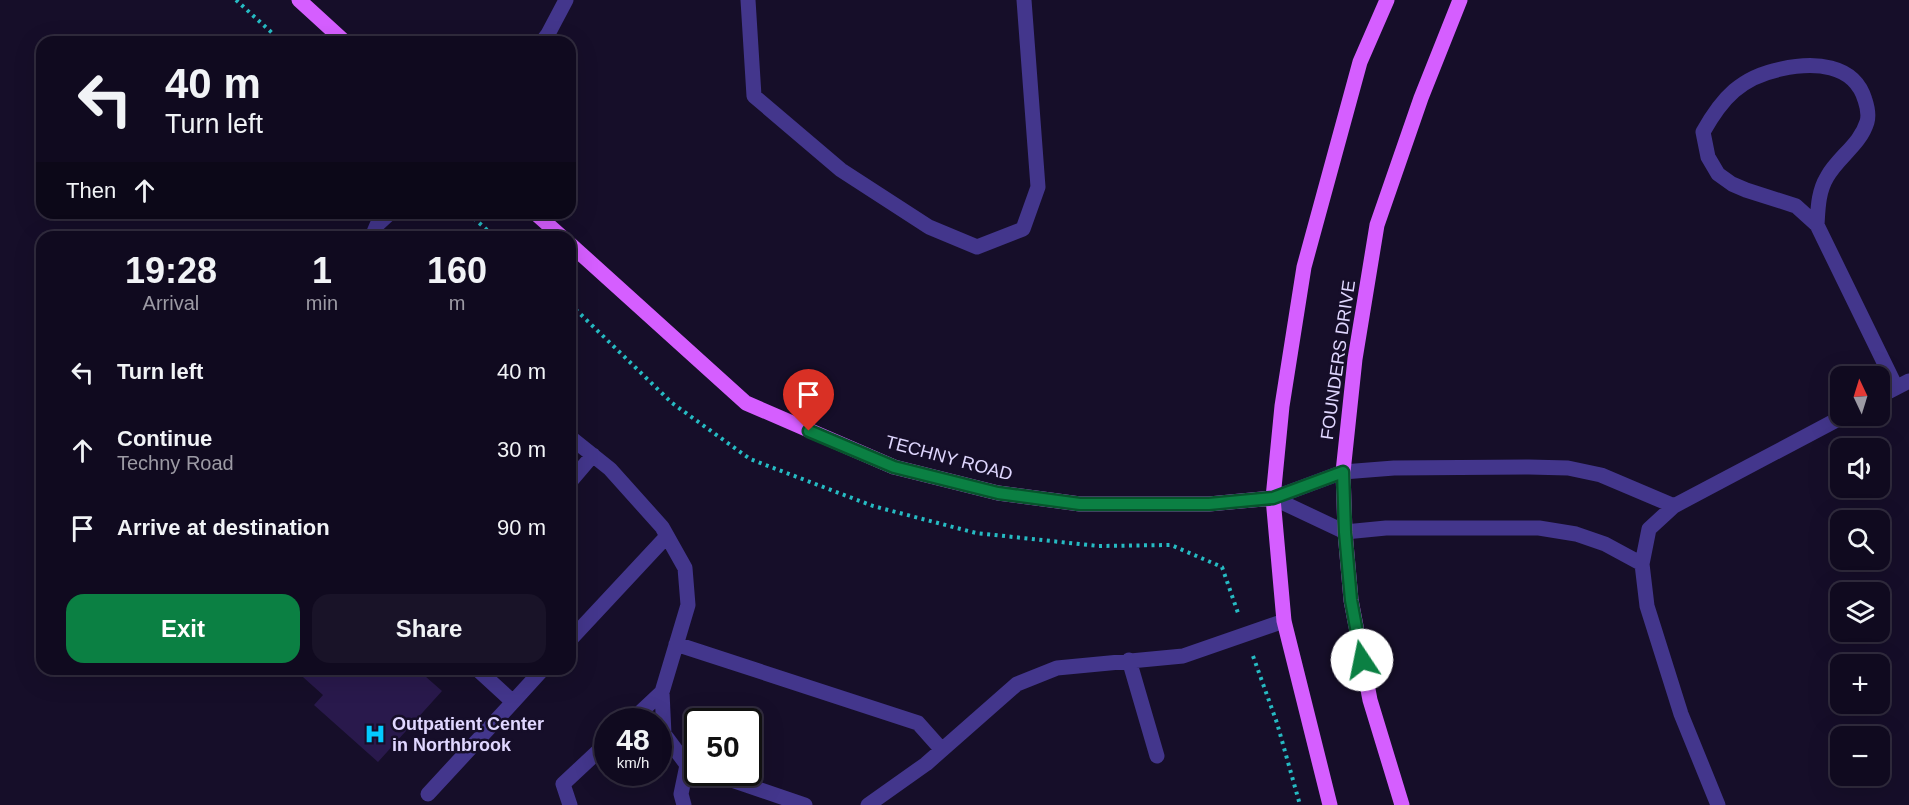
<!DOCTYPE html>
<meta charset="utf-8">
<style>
body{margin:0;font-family:Arial,sans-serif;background:#191328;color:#f1f3f6;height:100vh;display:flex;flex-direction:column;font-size:22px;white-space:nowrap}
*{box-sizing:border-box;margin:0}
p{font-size:20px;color:#9c9aa4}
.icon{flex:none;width:33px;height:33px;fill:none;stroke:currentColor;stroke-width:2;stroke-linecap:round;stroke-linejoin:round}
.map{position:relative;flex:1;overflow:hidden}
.details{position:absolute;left:36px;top:231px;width:540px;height:444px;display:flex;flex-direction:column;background:#100a1f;border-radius:18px;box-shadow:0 6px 24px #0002,0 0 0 2px #302b3d}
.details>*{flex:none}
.top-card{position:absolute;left:36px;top:36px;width:540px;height:183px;border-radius:18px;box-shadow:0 6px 24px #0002,0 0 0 2px #302b3d;background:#100a1f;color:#f1f3f6;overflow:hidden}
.needle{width:39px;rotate:356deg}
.tools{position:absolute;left:1830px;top:366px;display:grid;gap:12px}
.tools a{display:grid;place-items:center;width:60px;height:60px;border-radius:12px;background:#100a1f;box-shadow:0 6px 24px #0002,0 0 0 2px #302b3d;font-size:30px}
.speed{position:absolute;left:594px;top:708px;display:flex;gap:12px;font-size:30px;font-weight:700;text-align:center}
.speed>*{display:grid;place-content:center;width:78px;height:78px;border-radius:50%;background:#100a1f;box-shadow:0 6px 24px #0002,0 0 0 2px #302b3d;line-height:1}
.speed small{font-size:15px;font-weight:400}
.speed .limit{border:3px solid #111;border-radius:9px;background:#fff;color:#111}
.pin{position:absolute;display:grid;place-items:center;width:51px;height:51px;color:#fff;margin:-62px -26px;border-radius:50% 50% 50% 0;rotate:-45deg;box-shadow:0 0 6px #0007}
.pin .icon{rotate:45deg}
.me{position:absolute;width:66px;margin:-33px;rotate:349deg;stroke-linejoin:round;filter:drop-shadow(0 0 4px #0008)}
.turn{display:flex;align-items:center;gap:21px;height:126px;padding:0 30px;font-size:27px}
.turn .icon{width:78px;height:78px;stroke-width:2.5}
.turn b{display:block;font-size:42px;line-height:51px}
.then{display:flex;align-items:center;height:57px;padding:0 30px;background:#0003;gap:12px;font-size:22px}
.eta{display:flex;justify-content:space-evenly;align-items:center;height:102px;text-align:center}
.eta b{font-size:36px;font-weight:600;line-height:42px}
.primary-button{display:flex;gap:12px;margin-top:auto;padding:12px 30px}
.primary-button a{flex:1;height:69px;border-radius:18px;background:#0b8043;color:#fff;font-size:24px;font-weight:600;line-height:69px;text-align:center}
.primary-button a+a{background:#191328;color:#f1f3f6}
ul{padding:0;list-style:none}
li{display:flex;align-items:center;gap:18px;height:78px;padding:0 30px}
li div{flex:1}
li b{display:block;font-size:22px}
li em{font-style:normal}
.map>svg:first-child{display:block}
</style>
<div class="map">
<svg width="1909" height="805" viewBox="0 0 1909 805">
<rect width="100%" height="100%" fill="#160e29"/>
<!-- building -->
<path fill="#29194c" d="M294,669H417L442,691L378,762L314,705L323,695Z"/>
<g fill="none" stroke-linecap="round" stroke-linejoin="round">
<!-- path -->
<path stroke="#26bbc3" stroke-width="4" stroke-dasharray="3 4.5" stroke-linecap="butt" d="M236,0L282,42
M468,213L495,237
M570,304L672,403L750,459L873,506L976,533L1098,546L1171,545L1222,567L1238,613
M1253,656L1277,723L1300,805"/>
<!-- minor -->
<path stroke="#43368c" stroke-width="15" d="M748,0L754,96L841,170L929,227L977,247L1023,229L1038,187L1024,0
M542,42L548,34L566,0
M1817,225C1818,209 1818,192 1827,177C1838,157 1860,145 1867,122C1869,115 1867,106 1865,100C1854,63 1813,62 1781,69C1741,77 1722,98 1703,132L1708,157L1718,174L1732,184L1746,190L1796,206L1817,225L1896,387
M372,237L377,225L390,213
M1880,396L1909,381
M570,437L610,469L662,527L685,568L688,605L662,692L664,734L687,765L698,769
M570,482L593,455
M1273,498L1343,472L1394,468L1529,467L1568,468L1601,475L1674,506
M1273,498L1345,532L1386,528H1539L1576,534L1605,544L1642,564
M570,640L667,536
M676,644L918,723L942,750
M1129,660L1157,756
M513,702L543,669
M630,722L662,692
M708,772L805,805
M428,794L513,702L477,669
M570,805L563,784L608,742
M684,805L681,794L687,765
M868,805L926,764L1017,684L1057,668L1183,656L1284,621
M1718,805L1681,714L1647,606L1642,564L1649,529L1674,506L1844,416"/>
<!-- major -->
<path stroke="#d55eff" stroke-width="15" d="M299,0L345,42
M535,213L562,237
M570,244L746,403L894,467L998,493L1080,504H1209L1273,498
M1330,805L1284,621L1273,498L1282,406L1304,267L1360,62L1387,0
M1402,805L1370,700L1351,600L1345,532L1343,472L1355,359L1377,225L1421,98L1460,0"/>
</g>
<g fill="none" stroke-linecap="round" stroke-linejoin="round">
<defs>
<path id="route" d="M809,431L894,467L998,493L1080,504H1209L1273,498L1343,472L1345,532L1351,600L1362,660"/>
</defs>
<!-- route casing -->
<use href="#route" stroke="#07532c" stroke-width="15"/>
<!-- route -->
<use href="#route" stroke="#0b8043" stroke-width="10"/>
</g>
<!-- icons -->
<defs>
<symbol id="hospital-bare" viewBox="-9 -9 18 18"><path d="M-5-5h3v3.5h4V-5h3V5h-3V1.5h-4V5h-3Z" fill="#03caff" stroke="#160e29" stroke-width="2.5" paint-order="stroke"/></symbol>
</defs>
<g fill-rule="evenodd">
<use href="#hospital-bare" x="360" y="719" width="30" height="30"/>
</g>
<g text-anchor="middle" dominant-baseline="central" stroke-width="5" stroke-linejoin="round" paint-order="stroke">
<!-- street labels -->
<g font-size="18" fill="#e0d7ff" stroke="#160e29">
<text transform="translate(1338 360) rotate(-82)">FOUNDERS DRIVE</text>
<text transform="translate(949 458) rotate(15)">TECHNY ROAD</text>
</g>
<!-- poi labels -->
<g font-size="18" font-weight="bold" fill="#e0d7ff" stroke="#160e29" text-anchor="start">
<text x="392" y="724">Outpatient Center<tspan x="392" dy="21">in Northbrook</tspan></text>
</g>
</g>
</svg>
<div class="tools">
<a><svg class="needle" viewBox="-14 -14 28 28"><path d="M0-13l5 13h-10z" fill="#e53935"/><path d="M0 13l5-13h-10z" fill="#9c9aa4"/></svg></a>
<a><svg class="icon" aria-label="sound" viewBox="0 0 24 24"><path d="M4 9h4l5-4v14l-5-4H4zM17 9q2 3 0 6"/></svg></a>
<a><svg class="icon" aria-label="search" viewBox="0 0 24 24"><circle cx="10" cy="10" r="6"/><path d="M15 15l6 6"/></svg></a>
<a><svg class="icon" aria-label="layers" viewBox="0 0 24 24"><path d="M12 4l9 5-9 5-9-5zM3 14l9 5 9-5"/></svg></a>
<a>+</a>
<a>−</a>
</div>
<div class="speed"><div>48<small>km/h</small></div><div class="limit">50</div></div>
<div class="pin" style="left:809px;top:431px;background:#d93025"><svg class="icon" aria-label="arrive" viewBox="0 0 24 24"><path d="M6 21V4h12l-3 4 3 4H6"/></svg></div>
<svg class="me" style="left:1362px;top:660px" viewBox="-20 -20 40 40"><circle r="19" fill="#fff"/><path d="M0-13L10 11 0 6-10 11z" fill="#0b8043"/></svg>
<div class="top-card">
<div class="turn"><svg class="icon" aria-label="left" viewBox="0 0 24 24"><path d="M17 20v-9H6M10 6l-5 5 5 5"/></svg><div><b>40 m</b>Turn left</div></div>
<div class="then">Then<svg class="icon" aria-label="ahead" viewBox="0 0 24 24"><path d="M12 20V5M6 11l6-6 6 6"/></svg></div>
</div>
<section class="details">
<div class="eta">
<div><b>19:28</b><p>Arrival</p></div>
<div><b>1</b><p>min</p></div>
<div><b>160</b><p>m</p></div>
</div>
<ul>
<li><svg class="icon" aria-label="left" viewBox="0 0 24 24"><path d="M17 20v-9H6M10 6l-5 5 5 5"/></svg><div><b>Turn left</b></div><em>40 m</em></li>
<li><svg class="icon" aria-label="ahead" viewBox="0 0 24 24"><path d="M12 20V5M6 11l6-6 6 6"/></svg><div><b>Continue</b><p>Techny Road</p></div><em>30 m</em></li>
<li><svg class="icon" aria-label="arrive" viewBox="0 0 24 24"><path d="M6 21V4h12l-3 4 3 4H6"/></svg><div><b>Arrive at destination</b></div><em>90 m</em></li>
</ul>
<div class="primary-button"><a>Exit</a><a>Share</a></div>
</section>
</div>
